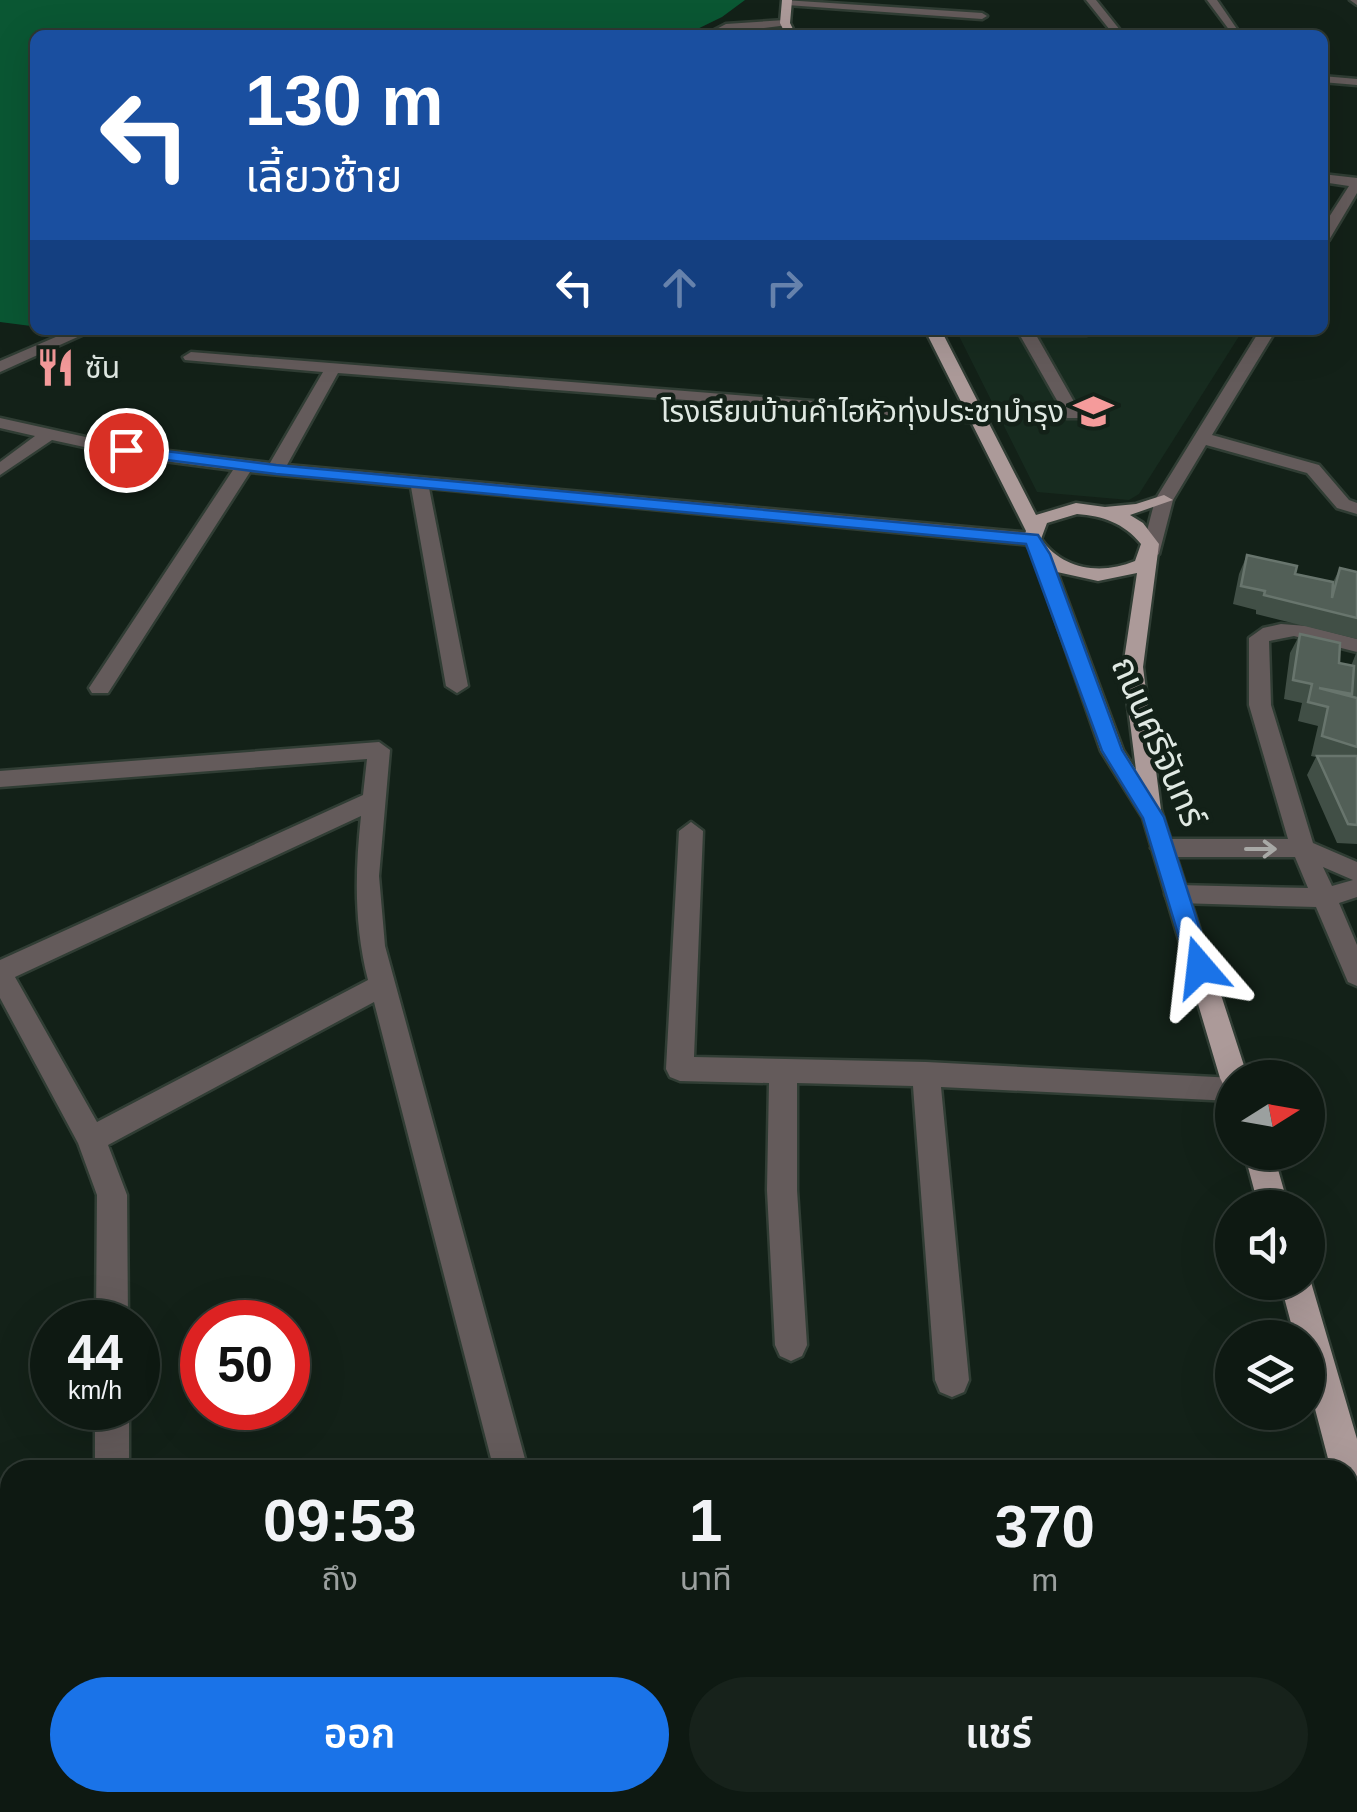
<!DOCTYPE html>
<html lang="th">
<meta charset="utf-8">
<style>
body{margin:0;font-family:Helvetica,"Noto Sans Thai",sans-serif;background:#17221b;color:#f1f3f6;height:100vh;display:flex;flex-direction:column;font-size:38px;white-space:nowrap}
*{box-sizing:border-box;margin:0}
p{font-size:32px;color:#9ba09f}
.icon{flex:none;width:55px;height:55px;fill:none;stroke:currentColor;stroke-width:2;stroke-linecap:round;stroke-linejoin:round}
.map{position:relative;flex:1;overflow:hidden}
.side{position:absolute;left:0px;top:1460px;width:1358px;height:352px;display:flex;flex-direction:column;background:#0e1912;border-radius:30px 30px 0 0;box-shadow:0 10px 40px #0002,0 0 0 2px #2e3832}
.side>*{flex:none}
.guide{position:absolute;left:30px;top:30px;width:1298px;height:305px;border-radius:15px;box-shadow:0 10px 40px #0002,0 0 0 2px #2e3832;background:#1a4fa0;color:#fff;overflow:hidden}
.needle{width:65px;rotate:79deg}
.buttons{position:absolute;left:1215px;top:1060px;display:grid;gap:20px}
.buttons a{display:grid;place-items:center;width:110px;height:110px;border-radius:50%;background:#0e1912;box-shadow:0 10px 40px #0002,0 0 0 2px #2e3832;font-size:50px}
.speed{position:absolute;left:30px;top:1300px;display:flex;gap:20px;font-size:50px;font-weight:700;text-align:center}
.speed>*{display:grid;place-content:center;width:130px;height:130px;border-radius:50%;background:#0e1912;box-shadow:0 10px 40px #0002,0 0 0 2px #2e3832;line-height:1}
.speed small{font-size:25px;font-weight:400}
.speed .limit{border:15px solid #d22;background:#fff;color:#111}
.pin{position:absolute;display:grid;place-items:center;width:85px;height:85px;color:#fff;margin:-42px;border:5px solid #fff;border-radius:50%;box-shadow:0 2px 10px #0007}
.me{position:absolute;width:110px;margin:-55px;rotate:343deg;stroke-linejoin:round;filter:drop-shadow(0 0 8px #0008)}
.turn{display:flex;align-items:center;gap:35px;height:210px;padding:0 50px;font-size:45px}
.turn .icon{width:130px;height:130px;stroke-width:2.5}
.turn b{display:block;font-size:70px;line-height:85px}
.lanes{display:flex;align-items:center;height:95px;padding:0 50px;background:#0003;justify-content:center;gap:50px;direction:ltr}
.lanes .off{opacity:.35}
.eta{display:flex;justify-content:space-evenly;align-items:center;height:170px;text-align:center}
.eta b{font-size:60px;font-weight:600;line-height:70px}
.action{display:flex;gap:20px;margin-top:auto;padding:20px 50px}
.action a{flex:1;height:115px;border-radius:60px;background:#1a73e8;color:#fff;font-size:40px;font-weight:600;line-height:115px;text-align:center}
.action a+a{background:#17221b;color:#f1f3f6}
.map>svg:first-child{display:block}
</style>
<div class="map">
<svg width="1357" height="1812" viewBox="0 0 1357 1812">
<rect width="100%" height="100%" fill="#132118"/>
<!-- built -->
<path fill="#172b1f" d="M956,330H1243L1139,494L1129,500L1037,492Z"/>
<!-- water -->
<path fill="#0a5733" d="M0,0H745L722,17L685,35H35V325L31,326L0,322Z"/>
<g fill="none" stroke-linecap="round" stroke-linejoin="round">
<defs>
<path id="minor" d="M784,0L982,13L987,16L982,19L787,5Z
M1086,0H1096L1124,35H1114Z
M1207,0H1217L1241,35H1233Z
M1350,0H1357V5Z
M785,20L788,25L705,35L726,24Z
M791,31L812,35H787Z
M1322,76L1357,79V85L1322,82Z
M1322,174L1357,178V193L1329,240L1322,244V228L1349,186L1322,182Z
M72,330H93L0,372V361Z
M1017,330H1095L1087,335H1036L1081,414L1079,418H1067Z
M1260,330H1276L1212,435L1319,465L1349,500L1357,503V514L1337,508L1307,473L1206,445L1173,500L1159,554L1150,560L1143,558L1141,554L1155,500Z
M191,352L976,414L982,415V423L338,373L287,465L1032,533L1041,539L1032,545L429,488L468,686L457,693L446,686L411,487L250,472L108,693H92L89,688L233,470L126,456L52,440L0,475V462L35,436L0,428V418L126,446L270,463L323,372L185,360L183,357Z
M1281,624L1307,626L1357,639V652L1294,636L1269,641L1271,705L1313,843L1357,862V897L1339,903L1357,945V986L1348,982L1316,907L1177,903L1168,901L1165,894L1168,887L1177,885L1308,888L1295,857H1163L1151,848L1163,839H1288L1249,705V638L1263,628ZM1323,867L1353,880L1332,886Z
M379,742L390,750L379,876L385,946L528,1470H494L374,1002L108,1145L127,1195L128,1322H96L97,1195L78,1143L0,998V960L363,795L367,759L0,787V771ZM361,816C355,872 354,925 368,980L97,1122L15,977Z
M691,822L703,831L694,1057L926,1062L1234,1078L1232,1101L941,1087L969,1380L964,1392L952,1397L940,1392L935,1380L913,1086L797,1083V1190L807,1345L802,1356L791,1361L780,1356L775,1345L767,1190L769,1083L680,1081L670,1077L666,1069L679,831Z
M95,1408H129V1470H95Z
M1348,1767L1357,1768V1808L1337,1802H1348Z
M92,1802H132V1812H92Z
M579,1802H619L621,1812H581Z
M807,1802H863L859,1812H803Z"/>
<path id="major" d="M782,0H792L790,23L796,35H786L780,23Z
M925,330H941L1036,515L1076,503L1105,507L1136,504L1164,495L1173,500L1130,515L1143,523L1159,544L1143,667L1161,810L1248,1078H1232V1089L1224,1086L1220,1078L1143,818L1101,751L1032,553L1023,539L1026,531ZM1077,514C1103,516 1124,523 1141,544L1135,561C1101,575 1063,570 1041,539L1047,523ZM1057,572L1098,581L1137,573L1123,667L1136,770L1123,750Z
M1244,1152H1273L1289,1208H1259Z
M1308,1272L1357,1439V1518L1348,1514V1470H1331L1308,1382V1338H1295L1280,1282H1308Z"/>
</defs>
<!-- minor casing -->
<use href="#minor" stroke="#303d34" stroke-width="5"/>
<!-- major casing -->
<use href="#major" stroke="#303d34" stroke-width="5"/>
<!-- minor -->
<use href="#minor" fill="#645b5b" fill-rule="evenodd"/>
<!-- major -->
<use href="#major" fill="#ac9a99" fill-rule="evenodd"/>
</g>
<!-- wall -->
<path fill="#414f46" d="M1247,555L1295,574L1333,582L1340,568L1357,572V639L1256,614V610L1233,604L1239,574Z
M1300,634L1339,663L1351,666L1357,651V844L1337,843L1307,775L1316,757L1311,756L1318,726L1298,721L1302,703L1284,699L1290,653Z"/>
<!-- building -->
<path fill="#525f57" stroke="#68756d" stroke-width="2.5" d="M1247,555L1297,566L1295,574L1333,582L1332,598L1340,568L1357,572V618L1264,595L1265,591L1241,586Z
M1300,634L1340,643L1339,663L1354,666L1352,694L1319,688L1357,698V747L1322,736L1328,707L1308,702L1312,684L1293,680Z
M1317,756H1357V825L1348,824Z"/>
<!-- one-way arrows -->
<defs><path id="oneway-shaft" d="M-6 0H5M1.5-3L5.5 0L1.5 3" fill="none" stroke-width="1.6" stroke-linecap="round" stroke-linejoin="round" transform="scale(2.5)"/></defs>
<use stroke="#a8a9a6" href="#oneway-shaft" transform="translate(1261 849)"/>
<!-- route -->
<path fill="#1a73e8" stroke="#114b97" stroke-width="2.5" d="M126,446L276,465L1038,535L1050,554L1122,750L1164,817L1212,967L1208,974H1192L1188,967L1143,818L1102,751L1026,544L276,474L120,454V447Z"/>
<!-- icons -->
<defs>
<symbol id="restaurant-bare" viewBox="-9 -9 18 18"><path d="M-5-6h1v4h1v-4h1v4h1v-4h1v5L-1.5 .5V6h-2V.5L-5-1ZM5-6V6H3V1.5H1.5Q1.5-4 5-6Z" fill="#f59b9b" stroke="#132118" stroke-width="2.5" paint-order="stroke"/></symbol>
<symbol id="school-bare" viewBox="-9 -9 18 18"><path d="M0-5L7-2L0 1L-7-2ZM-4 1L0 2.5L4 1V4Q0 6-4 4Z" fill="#f59b9b" stroke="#132118" stroke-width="2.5" paint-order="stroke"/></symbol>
</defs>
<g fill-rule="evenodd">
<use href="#restaurant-bare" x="28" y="340" width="55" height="55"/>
<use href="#school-bare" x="1066" y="384" width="55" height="55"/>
</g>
<g text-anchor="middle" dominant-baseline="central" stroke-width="9" stroke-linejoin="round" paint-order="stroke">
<!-- far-poi labels -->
<g font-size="30" fill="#e0e9e3" stroke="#132118" text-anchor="start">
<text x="85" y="367">ซัน</text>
<text x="1064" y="411" text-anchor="end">โรงเรียนบ้านคำไฮหัวทุ่งประชาบำรุง</text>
</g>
<!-- street labels -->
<g font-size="35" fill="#e0e9e3" stroke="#132118">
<text transform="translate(1159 741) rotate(66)">ถนนศรีจันทร์</text>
</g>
</g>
</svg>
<div class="buttons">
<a><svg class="needle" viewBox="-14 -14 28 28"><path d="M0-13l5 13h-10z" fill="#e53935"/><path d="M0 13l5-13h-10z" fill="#9ba09f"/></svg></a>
<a><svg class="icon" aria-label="sound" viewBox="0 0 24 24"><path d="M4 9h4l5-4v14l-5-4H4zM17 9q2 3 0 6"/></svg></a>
<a><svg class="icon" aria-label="layers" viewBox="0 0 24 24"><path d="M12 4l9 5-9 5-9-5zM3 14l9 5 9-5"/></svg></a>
</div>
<div class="speed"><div>44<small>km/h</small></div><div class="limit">50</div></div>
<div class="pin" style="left:126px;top:450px;background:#d93025"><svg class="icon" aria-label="arrive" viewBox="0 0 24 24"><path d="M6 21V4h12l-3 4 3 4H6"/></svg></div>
<svg class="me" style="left:1200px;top:967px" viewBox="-20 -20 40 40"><path d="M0-17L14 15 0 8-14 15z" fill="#1a73e8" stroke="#fff" stroke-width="4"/></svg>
<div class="guide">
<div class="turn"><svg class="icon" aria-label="left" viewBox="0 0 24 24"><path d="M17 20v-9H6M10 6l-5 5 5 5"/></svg><div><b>130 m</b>เลี้ยวซ้าย</div></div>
<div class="lanes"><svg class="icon" aria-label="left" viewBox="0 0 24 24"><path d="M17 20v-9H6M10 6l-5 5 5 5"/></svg><svg class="icon off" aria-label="ahead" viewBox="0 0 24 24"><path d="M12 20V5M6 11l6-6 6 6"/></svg><svg class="icon off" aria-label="right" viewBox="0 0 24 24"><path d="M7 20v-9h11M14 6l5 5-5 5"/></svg></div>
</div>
<section class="side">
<div class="eta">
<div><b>09:53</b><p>ถึง</p></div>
<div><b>1</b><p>นาที</p></div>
<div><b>370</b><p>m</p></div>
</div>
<div class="action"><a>ออก</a><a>แชร์</a></div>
</section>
</div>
